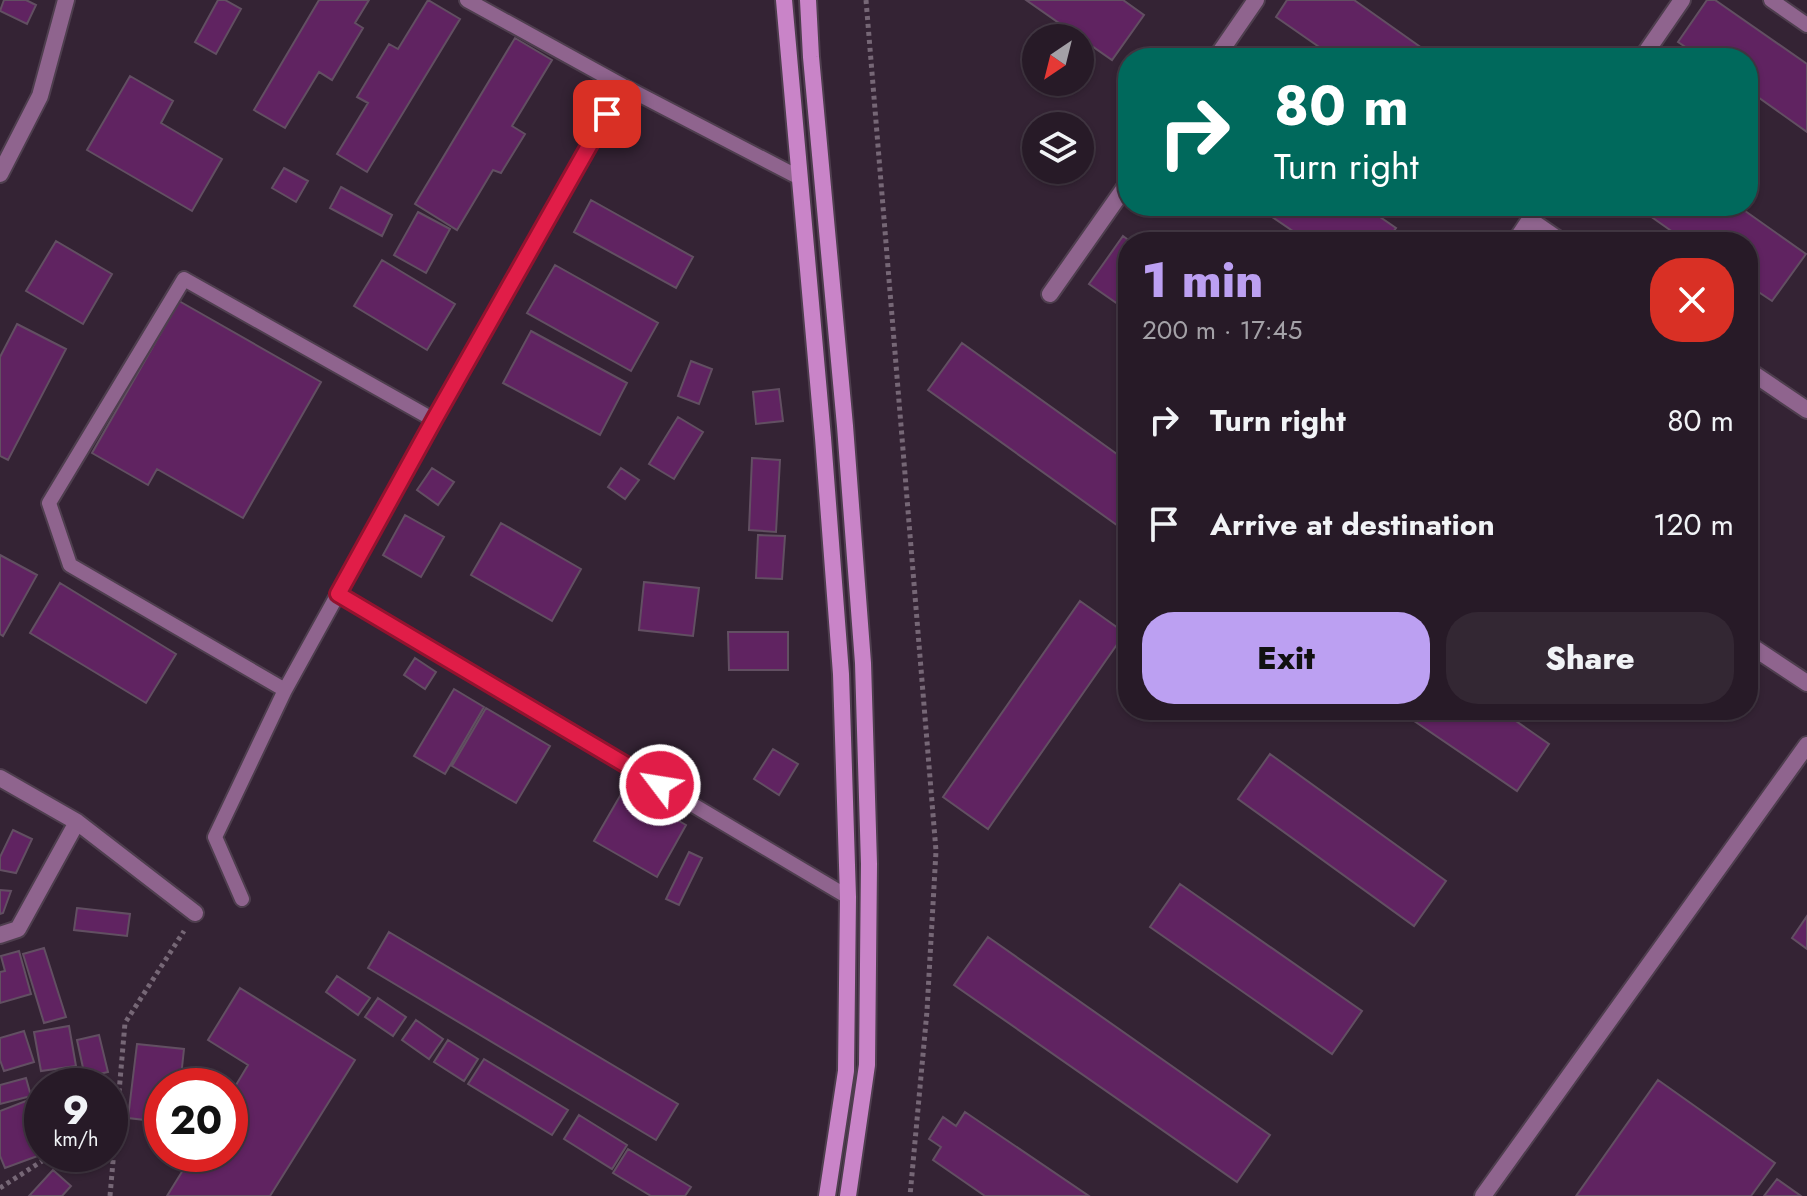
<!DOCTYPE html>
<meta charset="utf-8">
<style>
body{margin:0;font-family:Jost,sans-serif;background:#332733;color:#f1f3f6;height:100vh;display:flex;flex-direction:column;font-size:30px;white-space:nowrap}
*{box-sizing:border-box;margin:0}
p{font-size:26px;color:#a4a1a7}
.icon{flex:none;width:44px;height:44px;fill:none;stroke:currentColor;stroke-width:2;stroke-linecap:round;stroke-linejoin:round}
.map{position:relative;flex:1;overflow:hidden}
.panel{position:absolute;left:1118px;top:232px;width:640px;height:488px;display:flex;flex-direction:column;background:#271a27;border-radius:32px;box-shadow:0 2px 6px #0004,0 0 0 2px #433844}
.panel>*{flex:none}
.top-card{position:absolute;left:1118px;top:48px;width:640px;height:168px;border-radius:32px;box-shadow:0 2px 6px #0004,0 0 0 2px #433844;background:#00695c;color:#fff;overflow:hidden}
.needle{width:52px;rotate:215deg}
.buttons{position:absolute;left:1022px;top:24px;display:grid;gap:16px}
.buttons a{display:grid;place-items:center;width:72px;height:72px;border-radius:50%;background:#271a27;box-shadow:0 2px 6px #0004,0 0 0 2px #433844;font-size:40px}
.speed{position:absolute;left:24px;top:1068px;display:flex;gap:16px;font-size:40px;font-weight:700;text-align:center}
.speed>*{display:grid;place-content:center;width:104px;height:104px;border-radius:50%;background:#271a27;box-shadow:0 2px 6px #0004,0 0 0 2px #433844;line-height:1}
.speed small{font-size:20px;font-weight:400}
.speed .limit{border:12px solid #d22;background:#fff;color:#111}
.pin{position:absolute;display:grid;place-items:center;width:68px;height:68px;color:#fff;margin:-34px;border-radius:16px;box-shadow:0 4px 12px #0006}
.me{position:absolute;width:88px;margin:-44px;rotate:301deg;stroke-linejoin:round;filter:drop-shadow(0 0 6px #0008)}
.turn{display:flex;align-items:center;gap:28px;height:168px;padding:0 24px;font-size:36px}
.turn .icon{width:104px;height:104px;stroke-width:2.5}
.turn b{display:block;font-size:56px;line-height:68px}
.round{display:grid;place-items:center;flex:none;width:84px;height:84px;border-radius:32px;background:#332733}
.overview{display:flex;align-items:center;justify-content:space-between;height:136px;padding:0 24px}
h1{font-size:48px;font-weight:800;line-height:60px;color:#bca0f2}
.action{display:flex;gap:16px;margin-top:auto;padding:16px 24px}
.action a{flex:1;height:92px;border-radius:32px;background:#bca0f2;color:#111;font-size:32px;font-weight:800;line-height:92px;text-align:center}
.action a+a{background:#332733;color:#f1f3f6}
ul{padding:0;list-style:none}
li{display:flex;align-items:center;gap:24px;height:104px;padding:0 24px}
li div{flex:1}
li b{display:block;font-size:30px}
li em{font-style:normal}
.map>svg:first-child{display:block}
</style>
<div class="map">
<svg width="1807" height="1196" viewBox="0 0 1807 1196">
<rect width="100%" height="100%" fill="#342334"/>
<!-- building -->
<path fill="#602361" stroke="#624f62" stroke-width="2" d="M4,0H26L36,5L27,24L0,11Z
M218,0H225L241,9L216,54L195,42Z
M319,0H369L355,23L363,28L332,80L319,72L285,128L254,110Z
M428,0L460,19L367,172L337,154L368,103L357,97L389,44L398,49Z
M1026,0H1123L1144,15L1112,60Z
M1287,0H1354L1436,58H1335L1276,17Z
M1707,0H1715L1807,64V132L1748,90V58H1702L1678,42Z
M515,38L552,60L512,126L525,134L501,173L493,170L457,230L415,204Z
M130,76L173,101L161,123L222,159L192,211L87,150Z
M284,168L308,181L296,202L272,188Z
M341,187L392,215L382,236L330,208Z
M591,200L693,257L676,288L574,232Z
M1256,206H1364L1396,228L1386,242H1309Z
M1636,206H1738L1806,254L1772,301L1748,285V242H1687Z
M418,212L450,229L426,273L394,255Z
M1123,236L1131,242H1128V311L1089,284Z
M56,241L112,274L83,324L26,291Z
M382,260L455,304L427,350L354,306Z
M555,265L658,323L631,371L527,313Z
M179,301L321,382L243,518L157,469L148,485L92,453Z
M17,324L66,349L8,460L0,456V357Z
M531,331L627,383L600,435L503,383Z
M962,343L1128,462V533L928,390Z
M691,361L712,369L699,404L678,396Z
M779,389L783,421L756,424L753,392Z
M678,417L703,432L674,479L649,464Z
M752,458L780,460L776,532L749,530Z
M432,468L454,482L438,505L417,490Z
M621,468L639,480L625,499L608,487Z
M405,515L444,537L421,577L383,555Z
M501,523L581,569L552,621L471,575Z
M758,535L785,536L782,579L756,578Z
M0,555L37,575L3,636L0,634Z
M644,582L699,588L693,636L639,630Z
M60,583L176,654L146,703L30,633Z
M1080,601L1125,633L988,829L943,797Z
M728,632H788V670H729Z
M415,658L436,672L425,689L404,675Z
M454,689L484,707L445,774L414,756Z
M486,708L550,746L516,803L452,766Z
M1398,710H1500L1549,744L1517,791Z
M773,749L798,764L779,795L754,779Z
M1270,754L1446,881L1414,926L1238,799Z
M624,789L686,825L657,877L594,841Z
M13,830L32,839L16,873L0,870V857Z
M689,852L702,858L679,905L666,899Z
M1180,884L1362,1011L1332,1054L1150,927Z
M0,890L11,891L3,913L0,914Z
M77,908L130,914L127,936L74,930Z
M1807,916V949L1792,938Z
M389,932L678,1104L656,1140L368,968Z
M988,937L1270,1135L1237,1182L954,985Z
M44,948L66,1017L44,1023L23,954Z
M19,951L31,994L0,1003V972L5,971L1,956Z
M337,976L370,998L358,1015L326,992Z
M240,988L355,1060L270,1196H167L193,1154H230V1095L248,1065L208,1040Z
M378,998L406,1017L393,1036L365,1017Z
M416,1020L443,1039L429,1059L402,1040Z
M69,1026L76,1066L41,1071L34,1032Z
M24,1031L34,1062L4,1071L0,1060V1038Z
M99,1035L108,1072L85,1077L77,1040Z
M448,1040L478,1059L464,1081L434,1062Z
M137,1044L184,1049L180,1086H162V1122L128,1118Z
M484,1059L568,1110L552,1135L468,1084Z
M26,1078L31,1096L0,1104V1085Z
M1658,1080L1775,1163L1751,1196H1576Z
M31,1099L42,1127L43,1154L5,1168L0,1156V1111Z
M965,1112L1089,1196H985L933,1160L941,1147L929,1139L943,1117L956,1126Z
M579,1115L627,1145L612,1169L564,1139Z
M628,1149L691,1187L685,1196H651L613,1173Z
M53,1170L71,1186L62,1196H29Z
M1777,1179L1801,1196H1764Z"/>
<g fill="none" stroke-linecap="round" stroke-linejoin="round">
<defs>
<path id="lane" d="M467,0L623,86L800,178
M1771,0L1807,25
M338,594L848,897
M285,690L70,565L49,503L184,279L434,420
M242,899L215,837L285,690L434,420L623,86"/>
<path id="street" d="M1216,58L1256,0
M1642,58L1682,0
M0,174L40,96L66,0
M1530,220L1562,242
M1515,242L1539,206
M1050,294L1128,183
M1748,370L1807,410
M1748,644L1807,683
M0,778L77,822L195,913
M0,935L18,929L77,822
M1483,1196L1807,745"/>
<path id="secondary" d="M784,0L823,438L841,674L848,897L846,1071L827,1196
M808,0L811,57L845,426L863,663L869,864L867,1065L848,1196"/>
</defs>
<!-- lane casing -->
<use href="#lane" stroke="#4e3e4e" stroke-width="18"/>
<!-- street casing -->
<use href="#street" stroke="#4e3e4e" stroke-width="20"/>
<!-- secondary casing -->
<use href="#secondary" stroke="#4e3e4e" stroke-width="20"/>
<!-- path -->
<path stroke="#766776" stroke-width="5" stroke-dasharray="4 4" stroke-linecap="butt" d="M866,0L936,851L927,1011L910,1196
M0,1188L53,1154
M110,1196L125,1023L184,931"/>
<!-- lane -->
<use href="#lane" stroke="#8f648e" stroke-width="14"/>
<!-- street -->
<use href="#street" stroke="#8f648e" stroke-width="16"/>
<!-- secondary -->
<use href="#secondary" stroke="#c984c8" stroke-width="16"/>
</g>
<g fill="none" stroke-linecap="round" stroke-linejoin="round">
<defs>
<path id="route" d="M607,114L434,420L338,594L660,785"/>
</defs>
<!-- route casing -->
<use href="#route" stroke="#92132f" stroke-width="20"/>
<!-- route -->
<use href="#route" stroke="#e11d48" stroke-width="14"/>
</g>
</svg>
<div class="buttons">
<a><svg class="needle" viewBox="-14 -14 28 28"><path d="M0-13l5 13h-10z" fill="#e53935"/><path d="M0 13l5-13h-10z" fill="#a4a1a7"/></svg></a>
<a><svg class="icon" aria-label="layers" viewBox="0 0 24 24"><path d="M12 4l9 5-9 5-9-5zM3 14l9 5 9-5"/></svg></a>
</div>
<div class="speed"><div>9<small>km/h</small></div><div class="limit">20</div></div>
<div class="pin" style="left:607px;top:114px;background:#d93025"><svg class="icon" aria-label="arrive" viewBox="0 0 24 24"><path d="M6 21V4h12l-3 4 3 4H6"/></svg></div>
<svg class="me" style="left:660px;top:785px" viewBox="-20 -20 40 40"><circle r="17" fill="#e11d48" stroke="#fff" stroke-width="3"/><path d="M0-11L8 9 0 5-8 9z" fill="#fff"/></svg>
<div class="top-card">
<div class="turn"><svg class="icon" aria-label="right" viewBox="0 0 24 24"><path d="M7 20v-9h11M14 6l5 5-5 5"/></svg><div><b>80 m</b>Turn right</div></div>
</div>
<section class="panel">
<div class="overview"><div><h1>1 min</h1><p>200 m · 17:45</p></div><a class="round" style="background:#d93025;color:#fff"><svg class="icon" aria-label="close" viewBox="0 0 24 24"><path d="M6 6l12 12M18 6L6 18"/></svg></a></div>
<ul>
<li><svg class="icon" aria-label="right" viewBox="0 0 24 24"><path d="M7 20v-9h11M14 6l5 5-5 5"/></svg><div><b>Turn right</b></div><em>80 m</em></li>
<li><svg class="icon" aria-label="arrive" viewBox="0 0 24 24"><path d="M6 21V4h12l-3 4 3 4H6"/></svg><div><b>Arrive at destination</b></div><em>120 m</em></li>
</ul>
<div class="action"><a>Exit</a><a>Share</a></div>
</section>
</div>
